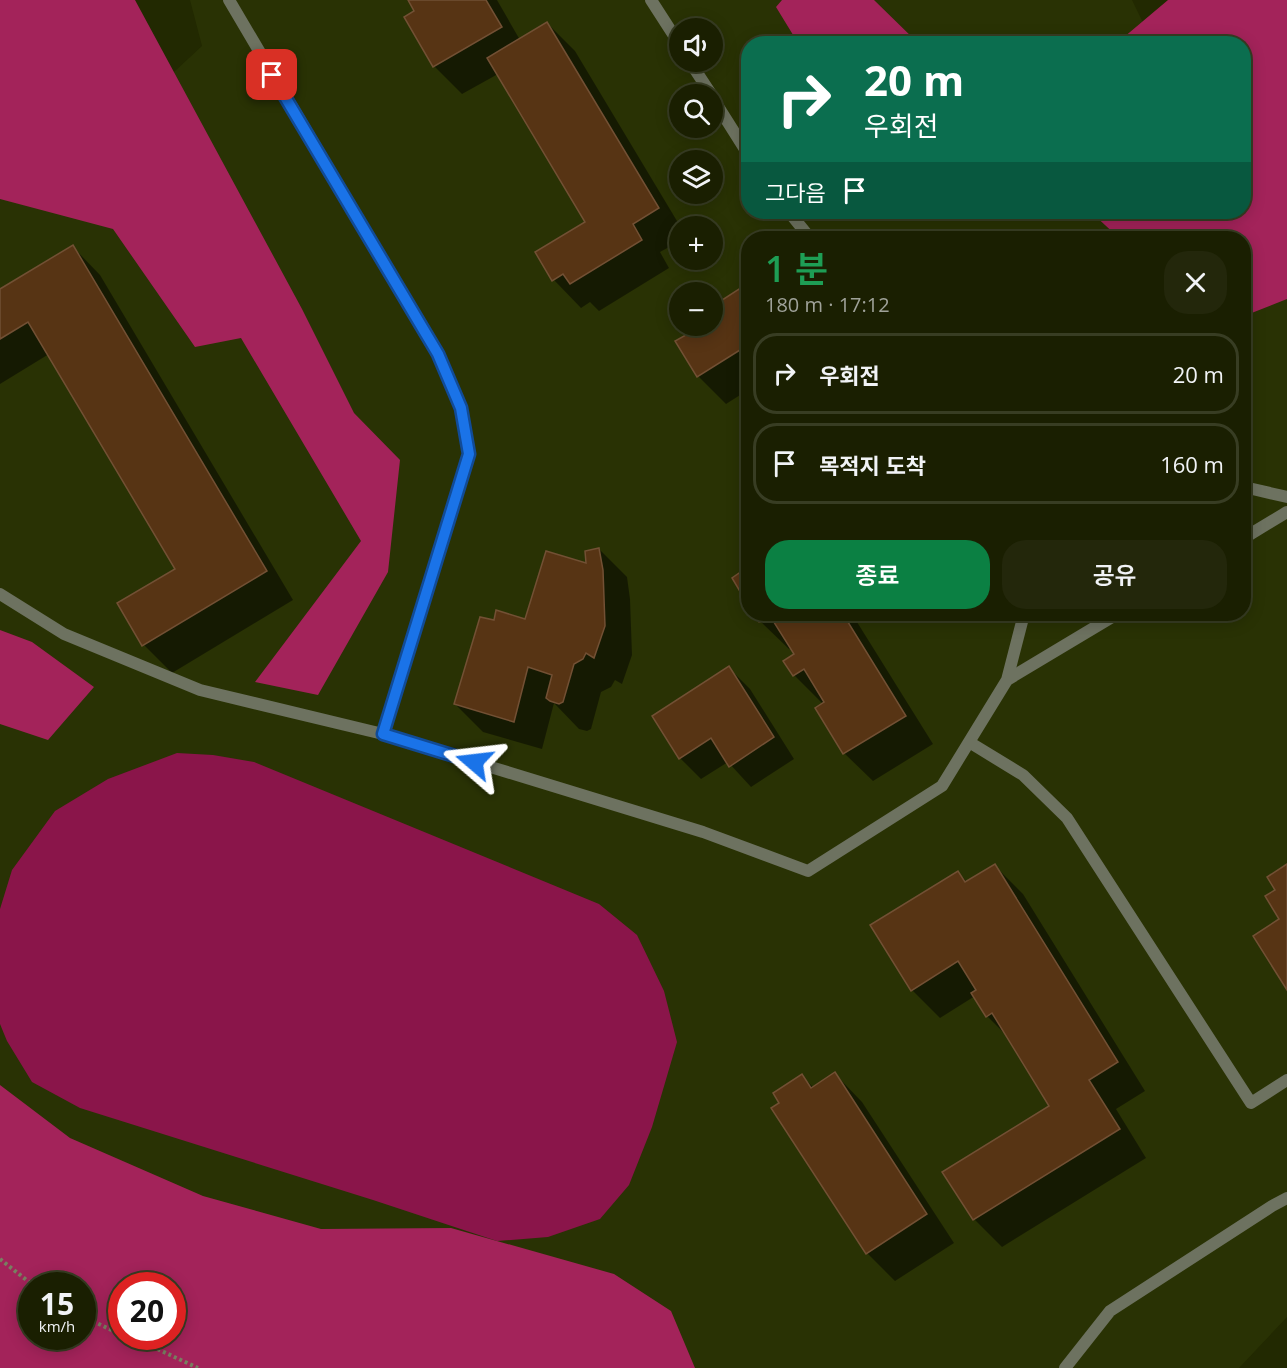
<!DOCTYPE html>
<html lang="ko">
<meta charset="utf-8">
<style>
body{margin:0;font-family:"Open Sans","Noto Sans KR",sans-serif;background:#23270b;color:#f1f3f6;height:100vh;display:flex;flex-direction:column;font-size:22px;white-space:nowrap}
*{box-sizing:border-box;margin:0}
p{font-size:20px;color:#9fa299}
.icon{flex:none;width:33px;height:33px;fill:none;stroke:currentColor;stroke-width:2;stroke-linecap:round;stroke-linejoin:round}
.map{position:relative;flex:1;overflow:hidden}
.drawer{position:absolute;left:741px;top:231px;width:510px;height:390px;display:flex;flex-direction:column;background:#1a1f01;border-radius:24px;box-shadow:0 3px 15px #0003,0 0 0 2px #383d23}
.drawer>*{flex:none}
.hud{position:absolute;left:741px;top:36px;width:510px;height:183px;border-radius:24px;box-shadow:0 3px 15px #0003,0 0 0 2px #383d23;background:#0b6e4f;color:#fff;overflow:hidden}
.fabs{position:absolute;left:669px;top:18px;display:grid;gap:12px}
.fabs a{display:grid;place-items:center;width:54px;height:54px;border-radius:50%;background:#1a1f01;box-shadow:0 3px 15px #0003,0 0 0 2px #383d23;font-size:30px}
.speed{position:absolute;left:18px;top:1272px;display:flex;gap:12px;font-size:30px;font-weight:700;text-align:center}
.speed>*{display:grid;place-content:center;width:78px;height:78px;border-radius:50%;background:#1a1f01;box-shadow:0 3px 15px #0003,0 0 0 2px #383d23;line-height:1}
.speed small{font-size:15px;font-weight:400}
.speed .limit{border:9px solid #d22;background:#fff;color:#111}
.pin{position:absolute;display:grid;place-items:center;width:51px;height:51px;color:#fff;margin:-26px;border-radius:12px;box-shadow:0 3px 9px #0006}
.me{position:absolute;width:66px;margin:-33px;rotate:287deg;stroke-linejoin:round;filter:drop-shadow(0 0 4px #0008)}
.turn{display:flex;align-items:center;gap:21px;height:126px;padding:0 24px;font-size:27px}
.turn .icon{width:78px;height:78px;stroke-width:2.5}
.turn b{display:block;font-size:42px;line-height:51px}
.then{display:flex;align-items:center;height:57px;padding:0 24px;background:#0003;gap:12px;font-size:22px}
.round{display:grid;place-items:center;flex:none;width:63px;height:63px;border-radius:24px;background:#23270b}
.overview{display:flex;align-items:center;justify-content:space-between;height:102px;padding:0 24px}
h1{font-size:36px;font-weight:600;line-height:45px;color:#1e9e55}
.cta{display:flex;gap:12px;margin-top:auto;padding:12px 24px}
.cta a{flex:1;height:69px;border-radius:24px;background:#0b8043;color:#fff;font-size:24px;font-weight:600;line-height:69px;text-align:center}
.cta a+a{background:#23270b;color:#f1f3f6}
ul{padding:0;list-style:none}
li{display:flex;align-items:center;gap:18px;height:81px;margin:0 12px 9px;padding:0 12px;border:3px solid #383d23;border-radius:24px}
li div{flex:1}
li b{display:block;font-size:22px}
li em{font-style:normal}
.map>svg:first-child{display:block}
</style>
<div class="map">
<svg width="1287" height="1368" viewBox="0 0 1287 1368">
<rect width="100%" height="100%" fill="#222901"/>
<!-- built -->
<path fill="#293204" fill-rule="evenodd" d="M190,0H1132L1153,43L748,44V212H1244L1287,179V1317L1239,1368H613L267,1252L0,1121V139L65,173L202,46ZM680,28H712V62H680ZM680,94H712V128H680ZM680,160H712V194H680ZM680,226H712V260H680ZM748,238H1244V614H748ZM680,292H712V326H680Z"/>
<!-- green -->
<path fill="#8a154a" d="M177,753L213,755L254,762L599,904L637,935L664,991L677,1042L652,1127L629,1185L600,1219L548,1237L497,1241L373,1200L80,1108L32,1082L7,1041L0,1024V909L12,870L55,811L108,779Z"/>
<!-- forest -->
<path fill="#a3235a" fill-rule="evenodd" d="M0,0H135L302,309L354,413L400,460L388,572L318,695L255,682L361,541L241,338L195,347L113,229L0,199Z
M782,0H874L918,43H798L776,7Z
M1168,0H1287V299L1244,316V238H1119L1091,212H1244V44L1117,43Z
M0,630L32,642L94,687L48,740L0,724Z
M0,1085L70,1138L203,1196L321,1229L451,1228L614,1274L671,1311L695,1368H0ZM32,1286H82V1336H32ZM122,1286H172V1336H122Z"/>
<!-- shadow -->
<path fill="#0007" d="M409,0H497L520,40L547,23L575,51L680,226V241L660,252L669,268L599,311L590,302L581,308L554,280L587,222L498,74L462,94L434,66L416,12Z
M73,247L100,275L293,600L172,673L144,645L178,569L49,354L0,384V291Z
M739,291L748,301V390L726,404L698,376L678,342L705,326H712L724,314Z
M599,549L627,577L630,599L632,655L622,684L615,680L611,687L601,692L591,729L587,731L579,729L554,703L542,749L483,732L455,704L495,621H526L588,565Z
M756,614H852L933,744L873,781L845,754L817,709L823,704L794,675L796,655L792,648L789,649L760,621Z
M729,668L750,689L794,759L751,787L728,762L701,779L680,758Z
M995,866L1023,894L1145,1091L1116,1109L1146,1158L1002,1247L974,1219L945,1173L1051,1106L1008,1037L987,1016L975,996L940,1018L912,990L958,872L968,883Z
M835,1074L862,1102L954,1243L895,1281L867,1253L773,1108L781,1103L802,1076L814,1088Z"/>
<!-- building -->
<path fill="#573414" stroke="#725034" stroke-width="1.5" d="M408,0H486L502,27L433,67L404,17L414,11Z
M547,22L659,208L633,224L642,240L570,284L563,274L552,281L535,252L585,222L487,58Z
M73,245L267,571L142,646L117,603L175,569L28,322L0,339V289Z
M739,289L748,305V345L697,377L675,341L702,326H712V319L722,313L716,304Z
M599,548L603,570L605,626L594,658L586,653L583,659L574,664L563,702L559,704L550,701L546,698L552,675L528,667L514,722L454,704L480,617L494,620L496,610L525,619L546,551L586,563L585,551Z
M748,567V605L732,578Z
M754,614H843L906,716L843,754L815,708L824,702L804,669L793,676L783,661L794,654L772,619L759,622Z
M729,666L774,737L729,767L711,738L679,759L652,716Z
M995,864L1118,1062L1089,1080L1120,1129L973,1220L942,1172L1049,1106L992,1013L986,1017L971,993L976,990L958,961L911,991L870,925L958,871L965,882Z
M1287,864V990L1253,936L1279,919L1265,896L1275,890L1267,877Z
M835,1072L927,1214L866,1254L771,1108L779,1103L773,1093L802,1074L811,1088Z"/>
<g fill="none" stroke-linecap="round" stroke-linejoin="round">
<!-- path -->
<path stroke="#787f60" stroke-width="4" stroke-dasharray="3 3" stroke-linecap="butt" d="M0,1259L34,1286
M82,1316L122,1335
M124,1336L151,1346L198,1368"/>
<!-- service -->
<path stroke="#6d7260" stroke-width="12" d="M229,0L438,354L461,408L469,454L383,734
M651,0L680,45
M690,62L711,94
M712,97L748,154
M789,212L810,238
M1244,487L1287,497
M1244,538L1287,512
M0,594L64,634L200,690L383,734L703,832L808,871L942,786L1007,680
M1024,614L1007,680L1117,614
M969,742L1023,775L1067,818L1251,1103L1287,1080
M1065,1368L1110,1311L1272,1206L1287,1198"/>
</g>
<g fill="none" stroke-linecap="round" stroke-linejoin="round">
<defs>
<path id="route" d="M272,75L438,354L461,408L469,454L383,734L474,762"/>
</defs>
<!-- route casing -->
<use href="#route" stroke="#114b97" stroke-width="15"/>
<!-- route -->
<use href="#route" stroke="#1a73e8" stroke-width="10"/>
</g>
</svg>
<div class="fabs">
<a><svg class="icon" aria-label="sound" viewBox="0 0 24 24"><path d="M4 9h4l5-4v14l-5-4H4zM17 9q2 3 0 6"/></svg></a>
<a><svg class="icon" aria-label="search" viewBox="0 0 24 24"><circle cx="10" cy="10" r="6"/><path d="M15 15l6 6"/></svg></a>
<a><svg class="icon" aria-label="layers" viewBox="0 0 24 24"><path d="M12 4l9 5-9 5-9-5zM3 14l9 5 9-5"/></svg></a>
<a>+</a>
<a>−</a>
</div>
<div class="speed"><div>15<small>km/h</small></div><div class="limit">20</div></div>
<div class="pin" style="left:272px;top:75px;background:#d93025"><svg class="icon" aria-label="arrive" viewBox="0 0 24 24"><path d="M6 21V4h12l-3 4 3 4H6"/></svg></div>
<svg class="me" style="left:474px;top:762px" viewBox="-20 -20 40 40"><path d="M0-17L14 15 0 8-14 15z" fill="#1a73e8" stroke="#fff" stroke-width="4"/></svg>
<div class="hud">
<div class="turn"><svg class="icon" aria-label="right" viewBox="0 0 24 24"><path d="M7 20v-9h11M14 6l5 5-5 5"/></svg><div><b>20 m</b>우회전</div></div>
<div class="then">그다음<svg class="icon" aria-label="arrive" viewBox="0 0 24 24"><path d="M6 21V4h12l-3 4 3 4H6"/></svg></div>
</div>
<section class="drawer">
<div class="overview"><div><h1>1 분</h1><p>180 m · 17:12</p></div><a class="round"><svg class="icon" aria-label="close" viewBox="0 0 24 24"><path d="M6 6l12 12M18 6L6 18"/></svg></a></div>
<ul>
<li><svg class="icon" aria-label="right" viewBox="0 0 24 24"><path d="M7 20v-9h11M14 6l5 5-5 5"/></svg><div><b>우회전</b></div><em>20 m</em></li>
<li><svg class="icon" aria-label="arrive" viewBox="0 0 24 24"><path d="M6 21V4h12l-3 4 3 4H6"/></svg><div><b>목적지 도착</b></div><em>160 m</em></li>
</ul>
<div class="cta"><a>종료</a><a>공유</a></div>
</section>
</div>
